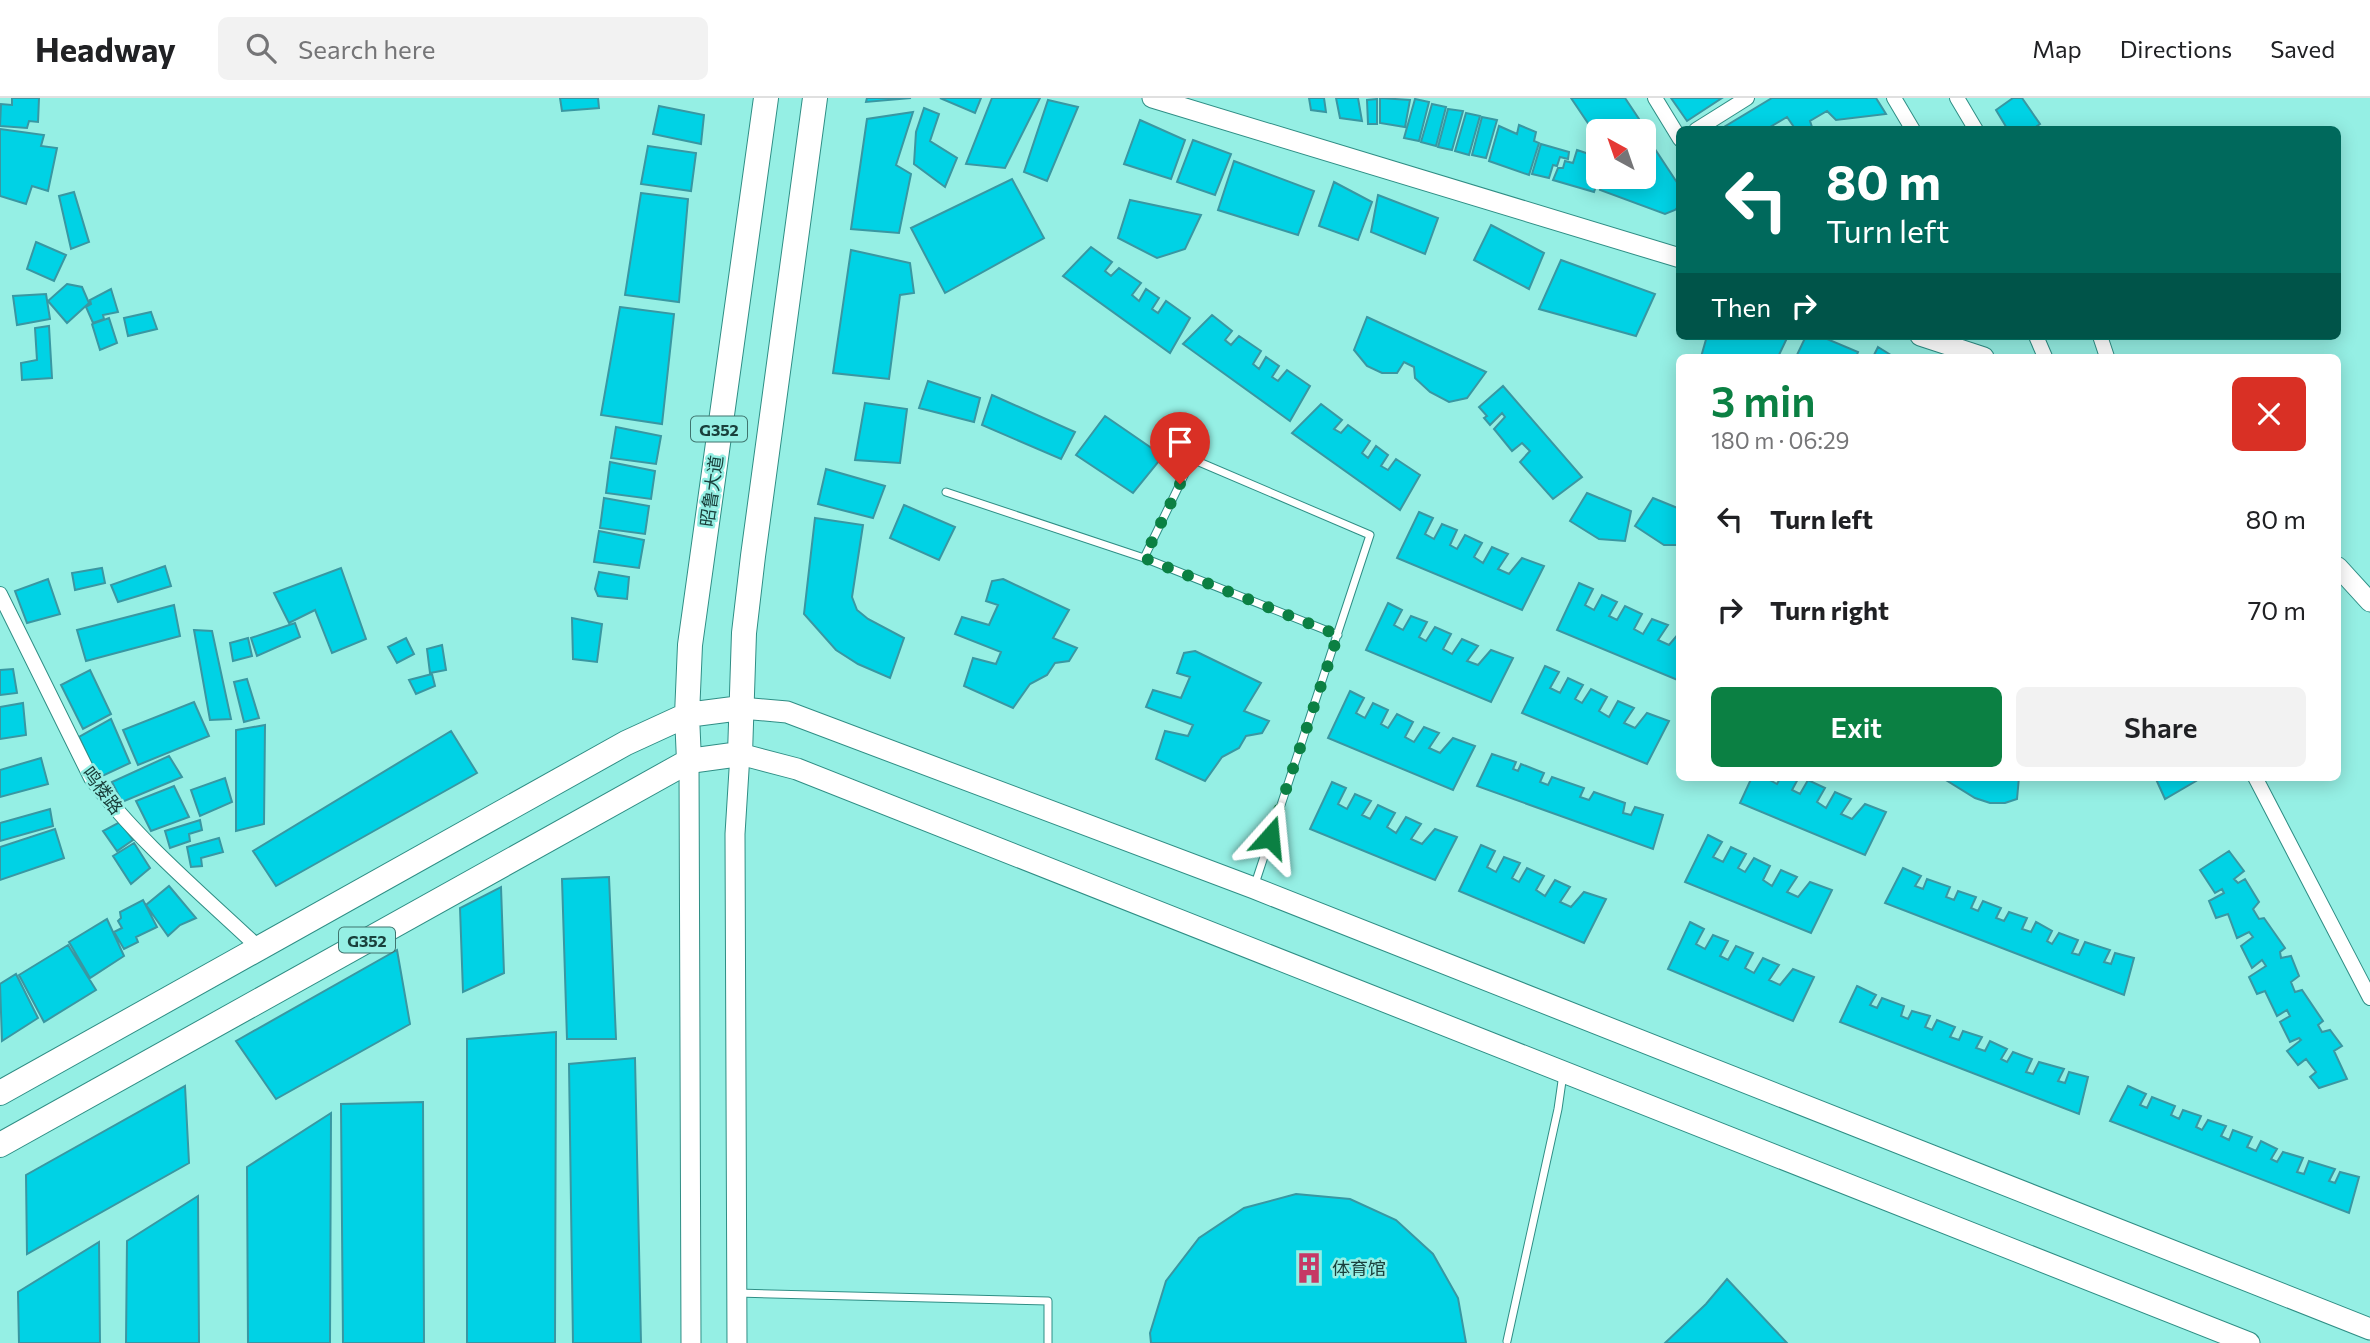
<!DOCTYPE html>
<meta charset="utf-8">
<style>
body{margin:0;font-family:Commissioner,"Noto Sans SC",sans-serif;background:#f2f2f2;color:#202124;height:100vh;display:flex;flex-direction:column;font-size:26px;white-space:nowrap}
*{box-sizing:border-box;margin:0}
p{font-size:23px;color:#757577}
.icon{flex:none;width:38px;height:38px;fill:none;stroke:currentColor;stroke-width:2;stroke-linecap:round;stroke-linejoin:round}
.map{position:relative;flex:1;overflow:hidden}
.drawer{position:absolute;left:1676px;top:256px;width:665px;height:427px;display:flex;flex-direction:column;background:#fff;border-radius:10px;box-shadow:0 4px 18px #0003}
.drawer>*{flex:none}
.guide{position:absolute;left:1676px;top:28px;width:665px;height:214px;border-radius:10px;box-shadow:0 4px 18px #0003;background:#00695c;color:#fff;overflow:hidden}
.needle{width:46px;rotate:320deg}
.fabs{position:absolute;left:1586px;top:21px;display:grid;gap:14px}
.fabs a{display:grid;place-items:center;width:70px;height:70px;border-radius:10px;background:#fff;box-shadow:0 4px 18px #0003;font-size:35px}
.pin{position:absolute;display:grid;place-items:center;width:60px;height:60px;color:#fff;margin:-72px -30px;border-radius:50% 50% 50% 0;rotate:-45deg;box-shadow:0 0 7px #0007}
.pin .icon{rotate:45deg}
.me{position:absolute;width:77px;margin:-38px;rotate:18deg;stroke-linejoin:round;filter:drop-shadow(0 0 5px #0008)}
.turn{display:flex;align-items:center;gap:24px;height:147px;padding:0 35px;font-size:32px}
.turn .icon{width:91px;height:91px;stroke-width:2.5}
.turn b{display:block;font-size:49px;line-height:60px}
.then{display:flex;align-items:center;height:66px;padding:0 35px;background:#0003;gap:14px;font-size:26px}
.round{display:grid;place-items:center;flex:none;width:74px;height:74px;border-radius:10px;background:#f2f2f2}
.summary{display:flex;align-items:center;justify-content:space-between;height:119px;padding:0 35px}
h1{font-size:42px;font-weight:600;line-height:52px;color:#0b8043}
.primary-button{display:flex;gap:14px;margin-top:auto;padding:14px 35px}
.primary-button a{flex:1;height:80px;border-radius:10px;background:#0b8043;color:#fff;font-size:28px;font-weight:600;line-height:80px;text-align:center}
.primary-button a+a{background:#f2f2f2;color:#202124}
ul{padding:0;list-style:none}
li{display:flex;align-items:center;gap:21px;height:91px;padding:0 35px}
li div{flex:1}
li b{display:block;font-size:26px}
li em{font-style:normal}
header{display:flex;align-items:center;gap:42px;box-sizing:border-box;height:98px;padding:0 35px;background:#fff;border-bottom:2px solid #e0e0e0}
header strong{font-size:33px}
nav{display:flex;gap:38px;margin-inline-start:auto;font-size:24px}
.search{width:490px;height:63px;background:#f2f2f2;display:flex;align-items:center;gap:18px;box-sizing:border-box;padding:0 24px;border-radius:10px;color:#757577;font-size:26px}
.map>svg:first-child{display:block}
</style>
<header>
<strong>Headway</strong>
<div class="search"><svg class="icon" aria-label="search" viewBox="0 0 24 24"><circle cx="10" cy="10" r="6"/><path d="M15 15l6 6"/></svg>Search here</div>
<nav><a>Map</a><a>Directions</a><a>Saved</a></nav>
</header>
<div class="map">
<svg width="2370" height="1245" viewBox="0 0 2370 1245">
<rect width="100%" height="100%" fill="#95efe4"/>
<!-- building -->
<path fill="#00d2e5" stroke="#3997a2" stroke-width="2" d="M12,0H39L38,24L29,23L27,30L0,28L1,6L12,7Z
M560,0H598L599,10L562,13Z
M867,0H911L866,4Z
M940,0H981L975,15Z
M992,0H1040L1005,70L966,66Z
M1309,0H1324L1326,14L1311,12Z
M1336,0H1358L1362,23L1340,20Z
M1380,0L1410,2L1405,29L1380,25Z
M1571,0H1625L1643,27L1634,33H1598V40Z
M1671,0H1722L1687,23Z
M1772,0H1876L1886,16L1836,22L1827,13L1810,23L1813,32H1796L1787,19L1765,32H1719Z
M2013,0H2022L2040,26L2031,32H2008L1996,12Z
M1377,1V26H1368L1367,2Z
M1415,1L1429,4L1419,43L1404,40Z
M1048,2L1078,9L1047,83L1024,74Z
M1432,6L1446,9L1436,48L1421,44Z
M659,8L704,17L701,46L653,36Z
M924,10L939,16L930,43L957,60L945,89L914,66L916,34Z
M1448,11L1463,13L1452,52L1438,49Z
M913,14L896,67L911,76L899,135L851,131L867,21Z
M1466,15L1480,18L1469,57L1455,53Z
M1482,19L1497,22L1486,60L1472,57Z
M1140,22L1185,42L1171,81L1124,66Z
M1519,27L1536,34L1534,43L1539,45L1529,77L1489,63L1499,28L1517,36Z
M0,31L44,37L41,48L57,50L48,93L32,88L26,106L0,98Z
M1647,39L1680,89V107L1675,112L1665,116L1600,92L1604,79H1643V41Z
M1193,42L1231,56L1215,97L1177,84Z
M1541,46L1569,54L1568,61L1560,59L1557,68L1553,67L1549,80L1532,76Z
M648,48L696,55L691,93L641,86Z
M1577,52L1598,59L1599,79L1594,94L1553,82L1558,70H1563L1565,63L1573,65Z
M1234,63L1314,93L1298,137L1218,112Z
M1012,81L1044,140L945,195L911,130Z
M1334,84L1372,104L1358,142L1319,128Z
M74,94L89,144L71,151L59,98Z
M641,95L688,101L679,204L625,197Z
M1378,97L1438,120L1425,156L1371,134Z
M1130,102L1201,117L1185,151L1157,160L1118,140Z
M1491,127L1544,155L1529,191L1474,162Z
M36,144L66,157L54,183L27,171Z
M1091,149L1112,164L1105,173L1111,178L1119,170L1141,185L1132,197L1139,203L1146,191L1159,200L1152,211L1158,215L1166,203L1190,220L1170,255L1063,178Z
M851,152L910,165L914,195L900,197L889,281L833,275Z
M1561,162L1655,196L1636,238L1539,211Z
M67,186L82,189L89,205L67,225L48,203Z
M111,191L118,214L103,217L104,221L93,225L86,209L91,206L90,202Z
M46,196L50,221L17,227L13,198Z
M620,209L674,216L662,326L601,317Z
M151,214L157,231L128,238L124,220Z
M1212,217L1232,233L1225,242L1231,247L1239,238L1261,253L1253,266L1259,271L1266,259L1279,268L1272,279L1278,283L1287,272L1310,288L1290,323L1183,246Z
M1367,219L1486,274L1467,300L1449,304L1430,294L1415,280L1414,269L1404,264L1397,275H1382L1367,268L1354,252Z
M109,220L117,245L100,252L92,226Z
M49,228L52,280L22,282L21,265L37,262L35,230Z
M1707,238H1788L1778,259H1701Z
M1806,238H1820L1858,254L1856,259H1796Z
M1878,249L1894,259H1873Z
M928,283L980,300L974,324L919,310Z
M1503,288L1582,379L1553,401L1520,364L1530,353L1522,345L1512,353L1494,331L1505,319L1502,315L1490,327L1484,320L1487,318L1479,309Z
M992,297L1075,334L1061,361L982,327Z
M865,305L907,311L900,365L855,362Z
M1321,306L1342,322L1334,331L1341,335L1348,327L1370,343L1362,355L1368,360L1376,348L1388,357L1381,368L1388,372L1396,361L1420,377L1400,412L1292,335Z
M1105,318L1163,358L1133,395L1076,357Z
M616,329L661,338L656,366L611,360Z
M610,364L655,373L651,401L606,395Z
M826,371L885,388L873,420L818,406Z
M1587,395L1631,413L1625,443L1599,441L1570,423Z
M604,400L649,408L645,436L600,430Z
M1653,400L1680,411V447H1664L1635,428Z
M904,407L955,429L939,462L890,440Z
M1419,414L1433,420L1425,436L1434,441L1442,426L1457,432L1450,447L1457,451L1465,437L1482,445L1474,459L1483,465L1492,449L1508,456L1498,471L1509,476L1522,460L1544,468L1522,512L1397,460Z
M815,420L863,427L852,499L857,512L868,521L904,540L890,580L858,566L836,552L804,516Z
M599,433L644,442L639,470L594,464Z
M165,468L171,488L118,504L111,487Z
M102,470L105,485L75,492L72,475Z
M341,470L366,541L332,555L315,512L289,525L274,495Z
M599,474L629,479L627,501L598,498L595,491Z
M48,481L60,516L27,525L15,493Z
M1003,481L1069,512L1053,540L1077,550L1069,563L1055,565L1047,577L1030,586L1013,610L964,588L973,560L996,566L1001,554L955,536L962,519L989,527L998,507L986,503L992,483Z
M1579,485L1593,491L1585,507L1594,512L1602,497L1617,504L1609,518L1617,522L1625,508L1642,516L1634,531L1643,536L1652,521L1668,527L1658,542L1669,547L1680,534V583L1557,532Z
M1388,505L1402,512L1394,527L1403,532L1411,518L1427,524L1419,539L1426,543L1435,529L1451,536L1443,551L1452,556L1462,541L1478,548L1467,563L1478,567L1491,552L1513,560L1491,604L1366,552Z
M174,507L180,538L86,563L77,532Z
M572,520L602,526L597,564L573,561Z
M295,525L300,539L257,558L251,540Z
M194,532L212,533L231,621L210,622Z
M248,540L252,558L233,563L230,545Z
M406,540L414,556L397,565L388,549Z
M442,547L446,572L430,575L427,551Z
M1195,553L1261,585L1244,613L1269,623L1262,635L1246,638L1239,650L1222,659L1205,683L1156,661L1165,633L1188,638L1193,627L1146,609L1153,592L1181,600L1190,579L1177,575L1184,555Z
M1545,568L1559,574L1550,590L1560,595L1568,580L1583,587L1575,601L1582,605L1591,591L1607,599L1599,613L1609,619L1618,603L1634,610L1624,625L1635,630L1647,615L1669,623L1647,666L1522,615Z
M13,571L17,595L0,597V572Z
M90,572L111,616L83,631L61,587Z
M432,576L435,588L416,596L409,582Z
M247,581L259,620L244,624L234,584Z
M1350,593L1364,600L1356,615L1365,620L1373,605L1388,612L1381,626L1388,630L1397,616L1413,624L1405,639L1414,644L1424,629L1439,635L1429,650L1440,655L1453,640L1475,648L1453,692L1328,640Z
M194,604L209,638L138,667L123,632Z
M23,605L26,637L0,641V609Z
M111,621L130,665L98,680L79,639Z
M265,627L264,726L236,733V632Z
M451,633L477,675L276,788L253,753Z
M1492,656L1516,664L1513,671L1518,673L1521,666L1544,675L1540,684L1548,687L1552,679L1584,690L1580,699L1589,702L1594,694L1625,705L1623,715L1631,717L1635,709L1663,717L1653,751L1477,688Z
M169,658L182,679L122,704L112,684Z
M41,660L48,686L0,699V672Z
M1752,679H1769L1768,681L1777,686L1781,679H1799L1792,692L1800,696L1808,682L1825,690L1817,704L1826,710L1835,694L1851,701L1841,716L1852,721L1865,706L1886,714L1865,757L1740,705Z
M1941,679H2019L2017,701L2005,705H1990L1975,700Z
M2155,679H2193L2196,683L2165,701Z
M225,680L232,704L200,718L191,692Z
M1332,684L1346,690L1338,706L1347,711L1355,696L1371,703L1362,717L1370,721L1378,707L1395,715L1387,729L1396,735L1406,719L1421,726L1411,741L1422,746L1435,731L1457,739L1435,782L1310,731Z
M174,688L189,719L151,733L136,703Z
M50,711L53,728L0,743V725Z
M200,722L202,732L189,736L190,743L170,750L165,733Z
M120,724L133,742L117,753L103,733Z
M55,731L64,760L0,782V749Z
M1708,737L1722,744L1713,759L1723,764L1731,749L1746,756L1738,770L1745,774L1754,760L1770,768L1763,782L1772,788L1781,772L1797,779L1787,794L1798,799L1810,784L1832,792L1811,835L1685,784Z
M219,740L223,754L201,760L202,768L191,769L187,749Z
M134,745L150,770L131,786L113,758Z
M1481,747L1495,753L1487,769L1496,774L1504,759L1520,765L1512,780L1519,784L1527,770L1544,778L1536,792L1545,798L1555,782L1570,789L1560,804L1571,809L1584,794L1606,801L1584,845L1459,793Z
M2229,753L2244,773L2234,781L2238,785L2245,781L2259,804L2253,811L2259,821L2264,820L2285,850L2280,854L2281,860L2291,858L2299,878L2291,884L2295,894L2302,892L2323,923L2318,927L2322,934L2330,932L2342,948L2334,953L2347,981L2319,990L2310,979L2316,974L2306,961L2298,967L2287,953L2301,942L2299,940L2290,944L2280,924L2290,918L2287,912L2277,918L2265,893L2257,896L2249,879L2266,868L2262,862L2252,870L2241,848L2253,839L2249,834L2237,840L2228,816L2216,820L2209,803L2224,795L2222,791L2215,795L2200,772Z
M1903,770L1921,778L1915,788L1923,791L1927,781L1950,789L1946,799L1954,802L1958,793L1976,799L1971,810L1978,813L1983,803L2001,810L1996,820L2004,823L2009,814L2027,820L2022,831L2031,834L2036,824L2052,833L2047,843L2052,846L2059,835L2078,842L2072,855L2079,857L2085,844L2110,852L2104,864L2111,866L2115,855L2134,860L2124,897L1885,805Z
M609,779L616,941H567L562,781Z
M169,788L196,820L180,827L168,838L146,807Z
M501,789L504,875L463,894L460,810Z
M143,802L157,829L136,839L138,844L124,851L114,834L122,830L118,823L121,820L120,814Z
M107,821L124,858L90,880L69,844Z
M1690,824L1704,831L1696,846L1705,851L1713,837L1728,843L1720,858L1728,862L1736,848L1753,855L1745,870L1754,875L1763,860L1779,867L1769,882L1780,887L1793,871L1814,879L1793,923L1668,871Z
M68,847L96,892L44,924L19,877Z
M397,852L410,926L276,1001L236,943Z
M16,876L38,920L2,943L0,886Z
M1857,888L1876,897L1870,907L1877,910L1882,900L1904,908L1901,918L1908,921L1912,913L1930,918L1925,929L1932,932L1937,922L1955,929L1950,939L1959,942L1963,933L1982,939L1976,950L1985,953L1990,943L2007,951L2001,961L2007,964L2013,954L2032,961L2026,974L2033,976L2039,964L2064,971L2058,983L2065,985L2069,974L2088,979L2079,1016L1840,924Z
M556,934L555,1245H467V941Z
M635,960L641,1245H573L569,966Z
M185,988L189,1065L27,1156L26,1077Z
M2128,988L2146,996L2140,1007L2147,1010L2152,999L2175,1008L2171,1017L2179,1021L2183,1012L2201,1018L2196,1029L2202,1032L2208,1022L2226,1028L2221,1038L2229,1042L2233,1032L2252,1039L2247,1049L2256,1053L2261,1043L2277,1051L2271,1061L2277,1064L2283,1054L2303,1060L2297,1074L2304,1076L2309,1063L2335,1071L2329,1083L2335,1085L2340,1074L2359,1079L2349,1115L2110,1023Z
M423,1004L424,1245H343L341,1006Z
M331,1015L330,1245H248L247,1069Z
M1296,1096L1350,1101L1396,1122L1433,1156L1458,1200L1466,1245H1151L1150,1235L1166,1183L1199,1140L1244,1110Z
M198,1098L199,1245H126L127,1143Z
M99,1144L100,1245H19L18,1194Z
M1727,1181L1787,1245H1665L1706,1206Z"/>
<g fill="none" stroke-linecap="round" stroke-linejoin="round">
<defs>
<path id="service" d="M946,394L1144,460L1192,361L1370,437L1254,789
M1144,460L1338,537
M737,1195L1048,1203V1245
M1507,1243L1558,1011L1563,976"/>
<path id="minor" d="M1655,0L1680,41
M1894,0L1913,32
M1957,0L1976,32
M1696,32L1747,0
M2036,238L2045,259
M2100,238L2107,259
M0,496L91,680C137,742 203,797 259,850
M2255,679L2370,900"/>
<path id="tertiary" d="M1152,0L1680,160
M1920,238L1984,259
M2338,469L2370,504
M689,663L691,1245
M737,1245L735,736L740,656"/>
<path id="secondary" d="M741,610L787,614L1254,790L2370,1231
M740,656L797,671L2249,1245"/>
<path id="trunk" d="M689,663L687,617L690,547L766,0
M0,995L626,645L687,617L741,610
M0,1047L689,663L740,656L744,535L753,458L815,0"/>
</defs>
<!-- service casing -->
<use href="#service" stroke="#2f8e85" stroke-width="9"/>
<!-- minor casing -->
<use href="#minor" stroke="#2f8e85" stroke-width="16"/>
<!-- tertiary casing -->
<use href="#tertiary" stroke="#2f8e85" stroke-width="21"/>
<!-- secondary casing -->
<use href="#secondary" stroke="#2f8e85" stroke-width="23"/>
<!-- trunk casing -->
<use href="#trunk" stroke="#2f8e85" stroke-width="26"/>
<!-- service -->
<use href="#service" stroke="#fff" stroke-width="7"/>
<!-- minor -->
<use href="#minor" stroke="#fff" stroke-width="14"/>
<!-- tertiary -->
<use href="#tertiary" stroke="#fff" stroke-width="19"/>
<!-- secondary -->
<use href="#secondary" stroke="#fff" stroke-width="21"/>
<!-- trunk -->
<use href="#trunk" stroke="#fff" stroke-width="24"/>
</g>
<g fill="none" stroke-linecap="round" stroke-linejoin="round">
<!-- route -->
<path stroke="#0b8043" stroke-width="12" stroke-dasharray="0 21.6" d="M1180,386L1144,460L1338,537L1270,739"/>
</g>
<!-- icons -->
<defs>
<symbol id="building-bare" viewBox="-9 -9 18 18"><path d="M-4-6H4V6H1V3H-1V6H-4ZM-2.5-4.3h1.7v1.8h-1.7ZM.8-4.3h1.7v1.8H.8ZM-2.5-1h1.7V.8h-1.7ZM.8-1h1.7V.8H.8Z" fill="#c63865" stroke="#95efe4" stroke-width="2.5" paint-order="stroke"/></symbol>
</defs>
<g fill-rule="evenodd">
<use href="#building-bare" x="1287" y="1148" width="44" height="44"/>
</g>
<g text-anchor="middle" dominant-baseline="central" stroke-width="5" stroke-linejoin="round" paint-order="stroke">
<!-- shield labels -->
<g fill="#95efe4" stroke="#3f746e" stroke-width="2">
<rect x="691" y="318.5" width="56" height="25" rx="5"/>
<rect x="339" y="829.5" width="56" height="25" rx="5"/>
</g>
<g font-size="16" font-weight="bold" fill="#1a403c">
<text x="719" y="331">G352</text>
<text x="367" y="842">G352</text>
</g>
<!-- street labels -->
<g font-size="18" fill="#1a403c" stroke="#95efe4">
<text transform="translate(711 393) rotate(-82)">昭鲁大道</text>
<text transform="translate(103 692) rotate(53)">鸣楼路</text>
</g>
<!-- poi labels -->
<g font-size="18" fill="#1a403c" stroke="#95efe4" text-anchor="start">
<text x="1332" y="1170">体育馆</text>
</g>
</g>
</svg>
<div class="fabs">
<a><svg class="needle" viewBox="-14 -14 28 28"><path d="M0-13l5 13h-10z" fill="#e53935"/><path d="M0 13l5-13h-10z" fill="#757577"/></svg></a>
</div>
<div class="pin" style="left:1180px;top:386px;background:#d93025"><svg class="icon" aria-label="arrive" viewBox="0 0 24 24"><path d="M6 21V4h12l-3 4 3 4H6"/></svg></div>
<svg class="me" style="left:1270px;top:739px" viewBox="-20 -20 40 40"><path d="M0-17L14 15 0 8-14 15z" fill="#0b8043" stroke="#fff" stroke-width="4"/></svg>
<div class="guide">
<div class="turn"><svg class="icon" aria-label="left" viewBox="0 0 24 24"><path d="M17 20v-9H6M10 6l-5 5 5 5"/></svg><div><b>80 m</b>Turn left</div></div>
<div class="then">Then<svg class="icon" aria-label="right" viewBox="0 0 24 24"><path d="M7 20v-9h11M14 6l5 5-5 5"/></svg></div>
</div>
<section class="drawer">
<div class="summary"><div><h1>3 min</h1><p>180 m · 06:29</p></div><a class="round" style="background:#d93025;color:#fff"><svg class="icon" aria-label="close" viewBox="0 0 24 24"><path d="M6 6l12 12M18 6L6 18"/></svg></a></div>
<ul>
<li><svg class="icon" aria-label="left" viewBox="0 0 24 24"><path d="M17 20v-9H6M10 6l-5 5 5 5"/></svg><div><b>Turn left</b></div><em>80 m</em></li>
<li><svg class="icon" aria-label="right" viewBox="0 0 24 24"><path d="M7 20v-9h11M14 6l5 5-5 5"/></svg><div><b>Turn right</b></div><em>70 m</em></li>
</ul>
<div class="primary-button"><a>Exit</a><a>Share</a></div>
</section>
</div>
